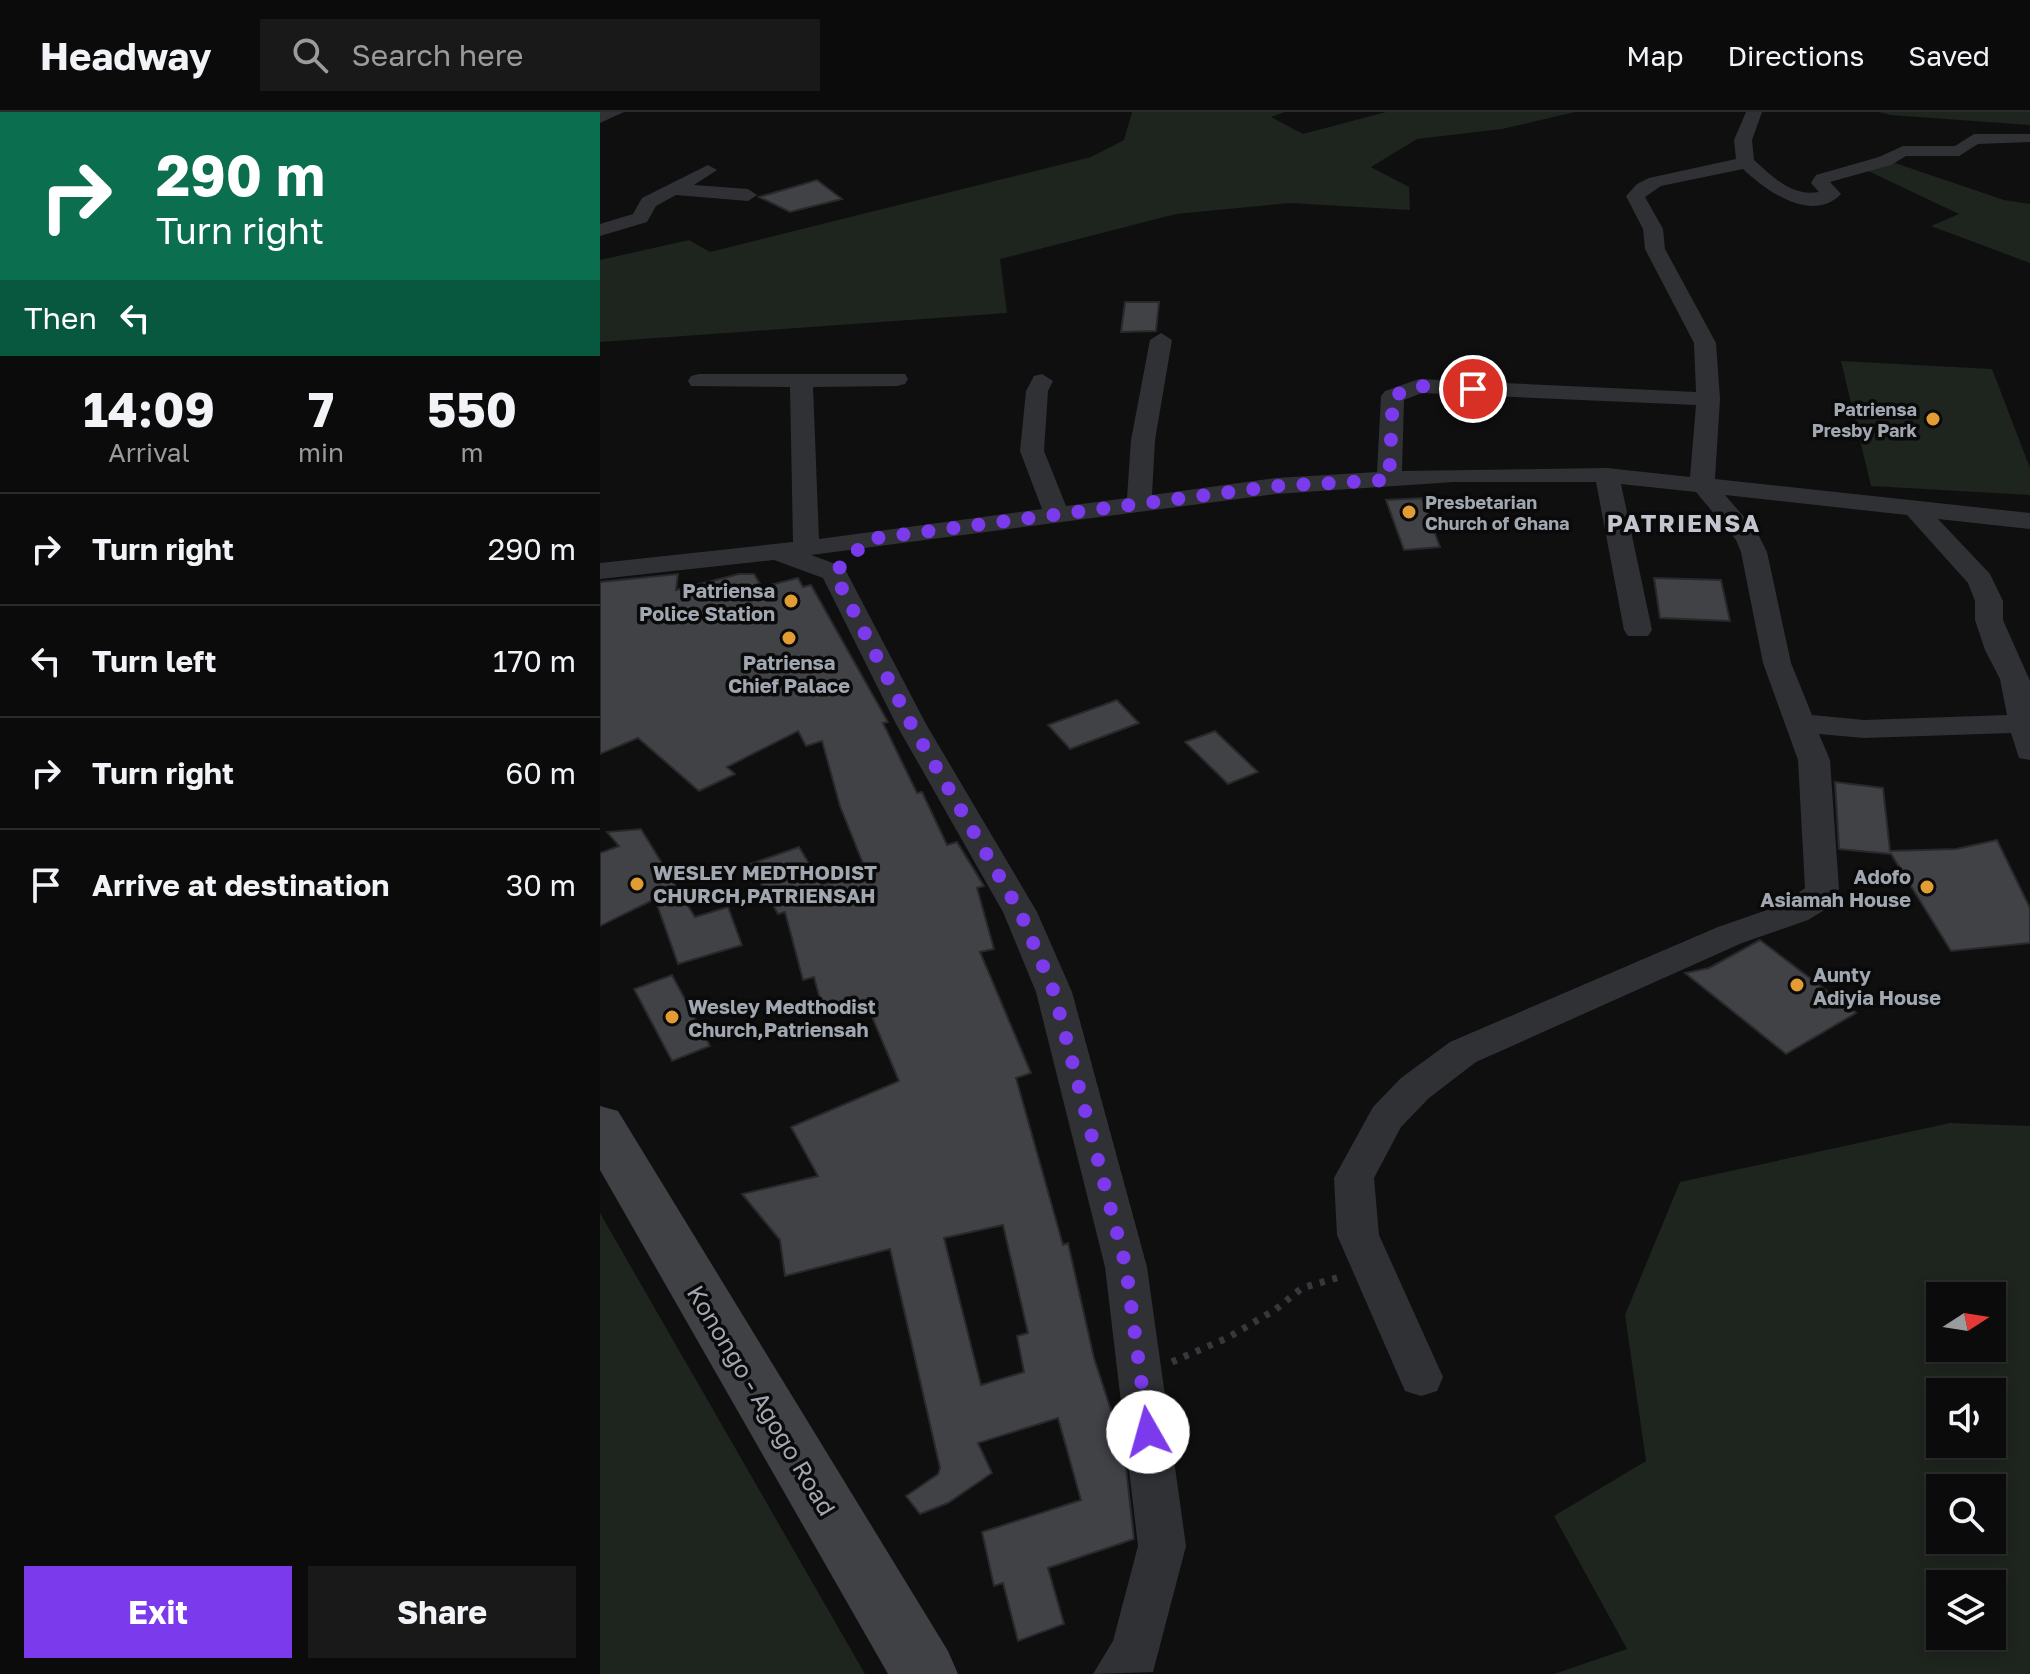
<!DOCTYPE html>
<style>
body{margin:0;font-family:"Golos Text",sans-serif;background:#19191a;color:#f1f3f6;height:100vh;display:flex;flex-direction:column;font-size:30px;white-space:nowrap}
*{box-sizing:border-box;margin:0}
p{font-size:26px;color:#9a9b9d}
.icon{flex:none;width:44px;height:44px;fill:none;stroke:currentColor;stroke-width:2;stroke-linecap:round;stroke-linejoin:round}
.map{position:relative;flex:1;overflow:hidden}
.panel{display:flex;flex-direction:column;background:#0b0b0c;width:600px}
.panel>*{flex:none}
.banner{background:#0b6e4f;color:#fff;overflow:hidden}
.needle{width:52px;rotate:78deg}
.tools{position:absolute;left:1326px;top:1170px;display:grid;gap:16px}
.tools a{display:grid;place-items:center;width:80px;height:80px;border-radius:0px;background:#0b0b0c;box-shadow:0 4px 12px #0003,0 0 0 2px #2b2b2d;font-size:40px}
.pin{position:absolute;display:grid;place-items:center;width:68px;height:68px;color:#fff;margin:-34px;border:4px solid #fff;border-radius:50%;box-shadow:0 2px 8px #0007}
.me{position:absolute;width:88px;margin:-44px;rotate:353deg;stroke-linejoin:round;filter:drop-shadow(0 0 6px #0008)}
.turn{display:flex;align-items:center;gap:28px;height:168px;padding:0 24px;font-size:36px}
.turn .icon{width:104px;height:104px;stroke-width:2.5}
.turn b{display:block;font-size:56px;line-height:68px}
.then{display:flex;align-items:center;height:76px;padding:0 24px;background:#0003;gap:16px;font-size:30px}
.eta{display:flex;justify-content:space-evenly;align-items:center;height:136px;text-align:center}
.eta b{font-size:48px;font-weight:700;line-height:56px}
.primary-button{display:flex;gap:16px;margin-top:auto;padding:16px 24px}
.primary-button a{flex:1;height:92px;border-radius:0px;background:#7c3aed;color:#fff;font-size:32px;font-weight:700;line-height:92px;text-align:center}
.primary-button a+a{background:#19191a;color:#f1f3f6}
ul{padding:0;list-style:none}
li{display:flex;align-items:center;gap:24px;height:112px;padding:0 24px;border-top:2px solid #2b2b2d}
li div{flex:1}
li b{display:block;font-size:30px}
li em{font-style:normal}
header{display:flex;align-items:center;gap:48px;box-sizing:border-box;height:112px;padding:0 40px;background:#0b0b0c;border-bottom:2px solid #2b2b2d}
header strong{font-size:38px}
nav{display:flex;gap:44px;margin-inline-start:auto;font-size:28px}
.search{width:560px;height:72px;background:#19191a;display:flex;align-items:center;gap:20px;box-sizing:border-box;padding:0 28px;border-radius:0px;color:#9a9b9d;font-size:30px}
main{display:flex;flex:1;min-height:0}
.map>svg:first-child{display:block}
</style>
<header>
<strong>Headway</strong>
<div class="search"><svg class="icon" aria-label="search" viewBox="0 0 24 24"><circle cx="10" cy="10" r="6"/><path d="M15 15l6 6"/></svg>Search here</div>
<nav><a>Map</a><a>Directions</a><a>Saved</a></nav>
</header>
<main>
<section class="panel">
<div class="banner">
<div class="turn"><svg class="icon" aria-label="right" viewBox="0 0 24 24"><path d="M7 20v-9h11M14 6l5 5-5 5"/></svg><div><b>290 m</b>Turn right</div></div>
<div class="then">Then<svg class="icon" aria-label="left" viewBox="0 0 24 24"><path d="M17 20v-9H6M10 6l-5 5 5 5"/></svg></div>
</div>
<div class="eta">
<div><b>14:09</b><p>Arrival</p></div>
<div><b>7</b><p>min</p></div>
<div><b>550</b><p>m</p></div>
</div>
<ul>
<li><svg class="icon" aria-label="right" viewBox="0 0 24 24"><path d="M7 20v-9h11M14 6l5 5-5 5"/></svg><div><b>Turn right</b></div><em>290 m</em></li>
<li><svg class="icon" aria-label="left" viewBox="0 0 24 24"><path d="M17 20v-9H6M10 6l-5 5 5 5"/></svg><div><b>Turn left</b></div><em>170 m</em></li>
<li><svg class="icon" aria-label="right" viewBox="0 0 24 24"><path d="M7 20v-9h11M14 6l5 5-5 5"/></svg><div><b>Turn right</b></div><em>60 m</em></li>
<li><svg class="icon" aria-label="arrive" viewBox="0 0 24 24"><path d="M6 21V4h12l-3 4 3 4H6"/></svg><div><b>Arrive at destination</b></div><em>30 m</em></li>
</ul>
<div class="primary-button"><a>Exit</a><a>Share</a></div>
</section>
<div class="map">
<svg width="1430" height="1562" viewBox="0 0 1430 1562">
<rect width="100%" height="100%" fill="#0f0f10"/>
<!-- green -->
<path fill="#1e241e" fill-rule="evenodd" d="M532,0H685L671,5L703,22L786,0H975L902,17L817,27L771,55L809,75L810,98L690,91L576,102L400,147L407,201L0,230V148L89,128L110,140L491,45L524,28Z
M1279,0H1430V13L1290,3Z
M1292,50L1404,88L1430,92V151L1331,114L1359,102L1264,57Z
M1241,249L1392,257L1430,356V383L1271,374Z
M1350,1011L1430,1014V1562H954L1027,1537L954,1404L1046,1349L1025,1203L1080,1070ZM1340,1184H1392V1236H1340ZM1340,1280H1392V1332H1340ZM1392,1376V1428H1340V1376ZM1392,1472V1524H1340V1472Z
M0,1101L265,1562H0Z"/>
<!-- building -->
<path fill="#404246" stroke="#29292c" stroke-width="2" fill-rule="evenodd" d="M217,68L242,87L190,100L159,85Z
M525,190H559L556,219L521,220Z
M822,386L840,435L804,438L786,388Z
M78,462L76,478L139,462H154L162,475L198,466L203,475L211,473L288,610L283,611L317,681L322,680L347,733L357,730L384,774L377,776L394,837L380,840L431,961L416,966L463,1133L468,1131L494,1246L524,1338L534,1427L448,1456L464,1512L418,1529L403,1471L394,1474L382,1420L481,1388L458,1306L378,1331L392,1361L348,1391L320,1402L306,1384L338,1362L340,1356L290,1137L185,1164L180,1128L142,1082L218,1064L191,1015L299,969L265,888L223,899L214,865L203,868L185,800L178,802L150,752L199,735L222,773L266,759L240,694L222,629L206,634L198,619L127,655L135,662L99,679L38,626L0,642V470ZM403,1113L428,1221L417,1224L424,1260L381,1273L344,1126Z
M1054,466L1121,468L1130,509L1060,506Z
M517,588L539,611L470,637L448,613Z
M615,619L658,660L628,672L585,630Z
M1235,670L1283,676L1290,739L1356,737L1397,728L1430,796V831L1351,839L1291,742L1239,737Z
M41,717L95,805L128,795L142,833L78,852L55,787L0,814V741L19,734L7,720Z
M1160,828L1256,901L1186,942L1085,861L1109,856Z
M72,863L110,934L72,949L34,877Z"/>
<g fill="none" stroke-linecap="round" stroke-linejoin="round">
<!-- path -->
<path stroke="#37383c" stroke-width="7" stroke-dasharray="5 8" stroke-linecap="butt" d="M572,1250L627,1226L675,1198L702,1176L740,1165"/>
<!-- minor -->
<path fill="#303135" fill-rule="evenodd" d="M0,0H24L0,11Z
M1146,0H1162L1152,28L1154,48C1173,65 1192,85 1219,80L1211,71L1216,63L1279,45L1303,34H1355L1374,22H1430V30L1378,32L1359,44H1306L1291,53L1230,70L1241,82C1212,112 1166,79 1143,57L1061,74L1045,85L1063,117L1065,137L1116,231L1120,287L1115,367L1430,401V417L1338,407L1390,462L1403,489V508L1430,569V648L1419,646L1411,621L1264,626L1219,622L1230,648L1239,777L1226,797L1208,808L1142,831L876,950L829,986L801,1015L774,1066L779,1123L843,1265L837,1279L821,1284L805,1279L737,1123L734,1066L773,995L801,966L850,930L1118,815L1184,792L1205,776L1198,648L1163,551L1141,440L1136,428L1096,380L1021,372L1052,518L1048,524H1028L1024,518L996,370H854L676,382L211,443L244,455L247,461L326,612L437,800L472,880L547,1155L586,1434L553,1560L493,1562L513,1529L538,1434L505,1155L436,880L403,800L296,612L223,466L174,448L0,467V451L193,430L190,275L91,274L88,269L91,264L99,262H305L308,267L305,272L297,274L213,275L219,427L442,397L420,339L426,279L434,264L442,262L453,269L448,279L444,339L466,394L527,386L531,328L550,228L561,221L572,228L555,328L552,383L676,366L777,360L781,284L785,279L819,267L1096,280L1094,231L1045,137L1043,117L1026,84L1037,72L1049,66L1136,47L1134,28ZM822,281L1096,293L1090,365L1007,356L802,359L804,288ZM1125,383L1307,403L1368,471L1375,489V508L1385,538L1400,567L1407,603L1264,608L1212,603L1191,551L1167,440L1157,420Z
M108,53L117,58L94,73L148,77L157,83L148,89L76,83L56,94L47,110L0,124V112L33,102L42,86Z"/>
<!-- secondary -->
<path fill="#3f4145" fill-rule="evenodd" d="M0,994L18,999L348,1539L358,1562H288L0,1058Z"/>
</g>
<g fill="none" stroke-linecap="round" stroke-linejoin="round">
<!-- route -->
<path stroke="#7c3aed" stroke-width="14" stroke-dasharray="0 25.2" d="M548,1320L526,1155L454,880L420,800L311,612L234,461L269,427L676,374L789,368L793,284L819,274L873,277"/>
</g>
<!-- markers -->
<g fill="#e39c34" stroke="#0a0a0b" stroke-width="3">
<circle cx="1333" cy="307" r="8"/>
<circle cx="809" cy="400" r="8"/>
<circle cx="191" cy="489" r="8"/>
<circle cx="189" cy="526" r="8"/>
<circle cx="37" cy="772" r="8"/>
<circle cx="1327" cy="775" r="8"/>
<circle cx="1197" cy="873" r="8"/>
<circle cx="72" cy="905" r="8"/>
</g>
<g text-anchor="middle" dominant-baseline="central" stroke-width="7" stroke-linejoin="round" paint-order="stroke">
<!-- far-poi labels -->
<g font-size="18" font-weight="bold" fill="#a1a7b0" stroke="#0a0a0b" text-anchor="end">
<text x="1317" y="297">Patriensa<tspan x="1317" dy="21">Presby Park</tspan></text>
<text x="825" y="390" text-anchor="start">Presbetarian<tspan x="825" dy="21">Church of Ghana</tspan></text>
</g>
<!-- poi labels -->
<g font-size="20" font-weight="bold" fill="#a1a7b0" stroke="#0a0a0b" text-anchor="start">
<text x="175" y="478" text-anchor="end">Patriensa<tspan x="175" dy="23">Police Station</tspan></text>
<text x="189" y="550" text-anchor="middle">Patriensa<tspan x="189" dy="23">Chief Palace</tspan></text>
<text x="53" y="760">WESLEY MEDTHODIST<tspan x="53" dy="23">CHURCH,PATRIENSAH</tspan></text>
<text x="1311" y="764" text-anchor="end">Adofo<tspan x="1311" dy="23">Asiamah House</tspan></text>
<text x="1213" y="862">Aunty<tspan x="1213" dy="23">Adiyia House</tspan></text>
<text x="88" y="894">Wesley Medthodist<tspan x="88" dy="23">Church,Patriensah</tspan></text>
</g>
<!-- far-district labels -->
<g font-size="24" font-weight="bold" letter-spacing="2" fill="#c2c5cd" stroke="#0a0a0b">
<text x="1084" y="410">PATRIENSA</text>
</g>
<!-- near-street labels -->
<g font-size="24" fill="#a1a7b0" stroke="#0a0a0b">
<text transform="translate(162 1288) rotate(59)">Konongo - Agogo Road</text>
</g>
</g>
</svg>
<div class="tools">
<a><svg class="needle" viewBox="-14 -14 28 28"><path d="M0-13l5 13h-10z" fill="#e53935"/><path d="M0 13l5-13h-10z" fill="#9a9b9d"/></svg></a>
<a><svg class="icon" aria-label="sound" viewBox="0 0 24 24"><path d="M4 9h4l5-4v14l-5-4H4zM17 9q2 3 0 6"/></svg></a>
<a><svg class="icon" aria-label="search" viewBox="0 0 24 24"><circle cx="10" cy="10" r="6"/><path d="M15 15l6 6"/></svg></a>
<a><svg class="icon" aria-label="layers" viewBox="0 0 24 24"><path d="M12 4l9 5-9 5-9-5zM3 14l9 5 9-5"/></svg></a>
</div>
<div class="pin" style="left:873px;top:277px;background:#d93025"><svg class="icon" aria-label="arrive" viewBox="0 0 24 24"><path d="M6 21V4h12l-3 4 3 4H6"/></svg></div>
<svg class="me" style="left:548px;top:1320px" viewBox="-20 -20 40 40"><circle r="19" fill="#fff"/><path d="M0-13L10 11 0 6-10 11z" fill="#7c3aed"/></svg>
</div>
</main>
